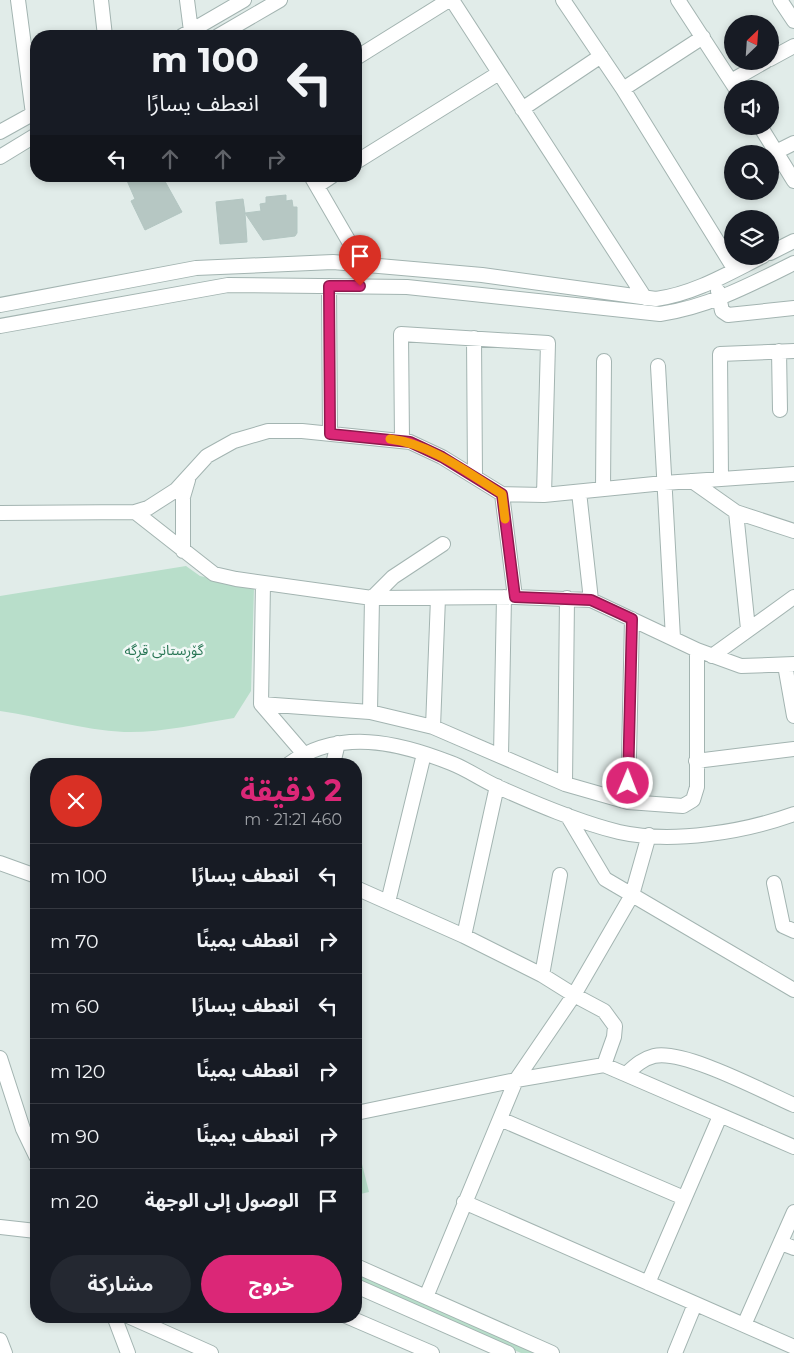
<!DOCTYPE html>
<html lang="ar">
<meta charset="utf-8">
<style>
body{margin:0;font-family:Montserrat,"Noto Sans Arabic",sans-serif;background:#242831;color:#f1f3f6;direction:rtl;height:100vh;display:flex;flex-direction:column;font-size:19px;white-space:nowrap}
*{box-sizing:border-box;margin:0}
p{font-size:16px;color:#9ea1a6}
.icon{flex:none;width:28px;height:28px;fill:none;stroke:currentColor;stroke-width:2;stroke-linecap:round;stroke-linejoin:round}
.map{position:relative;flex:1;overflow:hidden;direction:ltr}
.drawer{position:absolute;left:30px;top:758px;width:332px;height:565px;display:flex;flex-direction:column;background:#171b24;border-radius:20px;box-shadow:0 2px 8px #0003;direction:rtl}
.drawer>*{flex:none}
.guide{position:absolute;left:30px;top:30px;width:332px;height:152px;border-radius:20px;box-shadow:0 2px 8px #0003;direction:rtl;background:#171b24;color:#f1f3f6;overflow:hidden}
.needle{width:32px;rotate:25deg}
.buttons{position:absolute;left:724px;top:15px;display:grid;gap:10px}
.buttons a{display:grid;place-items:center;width:55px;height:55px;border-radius:50%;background:#171b24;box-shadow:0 2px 8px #0003;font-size:25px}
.pin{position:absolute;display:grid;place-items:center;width:42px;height:42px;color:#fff;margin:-51px -21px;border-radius:50% 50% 50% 0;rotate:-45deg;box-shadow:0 0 5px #0007}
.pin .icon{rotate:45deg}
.me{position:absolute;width:55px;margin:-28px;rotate:1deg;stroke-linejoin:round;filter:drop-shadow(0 0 4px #0008)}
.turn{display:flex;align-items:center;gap:18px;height:105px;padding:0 20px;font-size:22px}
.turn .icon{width:65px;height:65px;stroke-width:2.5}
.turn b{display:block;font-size:35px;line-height:42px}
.lanes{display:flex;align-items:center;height:48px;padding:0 20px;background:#0003;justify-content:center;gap:25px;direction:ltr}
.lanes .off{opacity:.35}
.round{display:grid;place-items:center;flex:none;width:52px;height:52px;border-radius:26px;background:#242831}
.summary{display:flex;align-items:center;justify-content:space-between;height:85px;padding:0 20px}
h1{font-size:30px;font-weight:700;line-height:38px;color:#db2777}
.primary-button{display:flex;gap:10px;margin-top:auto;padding:10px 20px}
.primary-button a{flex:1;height:58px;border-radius:30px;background:#db2777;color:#fff;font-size:20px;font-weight:700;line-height:58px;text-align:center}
.primary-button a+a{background:#242831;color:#f1f3f6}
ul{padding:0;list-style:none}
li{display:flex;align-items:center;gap:15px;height:65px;padding:0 20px;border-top:1px solid #363941}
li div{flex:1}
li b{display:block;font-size:19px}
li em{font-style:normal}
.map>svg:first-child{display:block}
</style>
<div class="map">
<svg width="794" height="1353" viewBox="0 0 794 1353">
<rect width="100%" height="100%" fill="#e1ece9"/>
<!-- green -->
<path fill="#b8deca" d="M186,566L200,576L254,588L251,691L234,718C197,724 161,733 124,732C82,730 42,717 0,711V596Z
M356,1140L369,1192L356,1195Z
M356,1274L537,1353H521L356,1279Z"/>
<!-- building -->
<path fill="#b6c7c3" stroke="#b3c6c2" d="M125,176H162L182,212L145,230L131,201L135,199Z
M286,195V201L292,200L293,207H297V233L295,236L263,240L245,213L247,242L220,244L216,202L243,199L245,213L261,211L260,204L266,203V197Z"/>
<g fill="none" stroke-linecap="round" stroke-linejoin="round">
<defs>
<path id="minor" d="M18,0L33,114
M101,0L105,36
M187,0L191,31
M452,0L645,298
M563,0L623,89L735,270
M678,0L736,89
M780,0L794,21
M182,36L244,0
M218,36L280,0
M356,58L449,0
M770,59L794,46
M731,81L766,61
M623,89L703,37
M522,109L601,56
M760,126L794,181
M0,132L36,112
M776,152L794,143
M0,157L36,135
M356,162L499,73
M311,176L362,264
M317,186L332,176
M770,253L794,241
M329,286L330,434
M718,291L722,311L728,315L794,308
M0,305L196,268L333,262L482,275L656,299C694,294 729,273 763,256
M0,326L228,285L407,287L660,314C708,307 750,285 794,263
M474,338L475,477
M779,351L780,410
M658,366L673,638
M402,440L401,334L548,343L544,495
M721,479L720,354L794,351
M692,481L736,512L794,531
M603,489L604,361
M579,492L591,600
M502,494L515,597
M135,512L148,508L176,490L207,456L234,441L268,431H302L410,442L442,457L502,494L544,495L664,483L794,474
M736,512L748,629
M0,513L135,512L214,574L236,579L372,598L515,597L591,600L697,650L741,666L794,664
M183,551V497L188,480
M263,583L261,704L304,754
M712,656L794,597
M785,665L794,716
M261,704L370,712L433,727L565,784L628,802L683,806L693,800L697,787V650
M370,712L372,598L393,577L443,544
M433,727L438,598
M501,755L504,597
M696,761L794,749
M289,764C339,728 398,742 451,763C467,769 482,780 498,787C536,804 578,822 619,832C672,844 744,832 794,814
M333,764L338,743
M565,784L567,598
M628,802L632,619
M567,815L605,879L794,990
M0,863L36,876
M774,883L783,926L794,931
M356,888L464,936L542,975L574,995L604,1011L615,1026L614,1037L604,1065
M388,902L424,754
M464,936L497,786
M542,975L560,875
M0,1058L23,1129L36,1156
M626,1074C635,1066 642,1059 654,1056C684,1049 764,1092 794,1105
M356,1113L516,1080L604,1065L794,1147
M500,1119L684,1198
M464,1202L794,1347
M0,1227L36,1231
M781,1243L794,1248
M356,1266L552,1353
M648,1283L720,1116
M356,1286L508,1353
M426,1297L516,1080L574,995L632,895L649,835
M114,1316L128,1353
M128,1316L211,1353
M346,1316L432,1353
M744,1325L794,1212
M0,1340L5,1353
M675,1353L695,1304"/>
</defs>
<!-- minor casing -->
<use href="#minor" stroke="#a3b4b1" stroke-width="16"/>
<!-- minor -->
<use href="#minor" stroke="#fff" stroke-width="14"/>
</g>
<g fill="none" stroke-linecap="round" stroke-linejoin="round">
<defs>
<path id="route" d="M360,286H329L330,434L410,442L442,457L502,494L515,597L591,600L632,619L628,783"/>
</defs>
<!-- route casing -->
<use href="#route" stroke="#8e194d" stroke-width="12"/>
<!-- route -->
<use href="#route" stroke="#db2777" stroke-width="9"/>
<!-- slow -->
<path stroke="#f59e0b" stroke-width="9" d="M390,439C431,444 468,473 502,494L505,519"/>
</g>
<g text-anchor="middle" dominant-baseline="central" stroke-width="5" stroke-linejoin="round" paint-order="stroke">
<!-- park labels -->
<g font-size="14" fill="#297655" stroke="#f1f8f6">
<text x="164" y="650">گۆڕستانی قڕگە</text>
</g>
</g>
</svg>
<div class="buttons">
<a><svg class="needle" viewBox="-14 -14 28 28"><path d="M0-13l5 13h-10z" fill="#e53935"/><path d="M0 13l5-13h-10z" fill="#9ea1a6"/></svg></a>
<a><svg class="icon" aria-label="sound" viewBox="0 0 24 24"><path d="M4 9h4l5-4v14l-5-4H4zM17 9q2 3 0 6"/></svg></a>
<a><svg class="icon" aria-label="search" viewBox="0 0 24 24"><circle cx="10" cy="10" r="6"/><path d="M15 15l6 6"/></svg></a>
<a><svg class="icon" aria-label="layers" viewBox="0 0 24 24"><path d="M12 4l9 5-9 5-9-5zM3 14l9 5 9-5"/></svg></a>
</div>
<div class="pin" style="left:360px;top:286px;background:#d93025"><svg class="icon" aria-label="arrive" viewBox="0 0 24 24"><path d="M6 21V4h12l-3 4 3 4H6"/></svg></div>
<svg class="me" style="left:628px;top:783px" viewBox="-20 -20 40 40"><circle r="17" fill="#db2777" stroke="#fff" stroke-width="3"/><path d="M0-11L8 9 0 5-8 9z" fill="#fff"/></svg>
<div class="guide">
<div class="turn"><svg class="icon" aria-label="left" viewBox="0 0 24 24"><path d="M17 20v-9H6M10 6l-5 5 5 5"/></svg><div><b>100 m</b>انعطف يسارًا</div></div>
<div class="lanes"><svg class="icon" aria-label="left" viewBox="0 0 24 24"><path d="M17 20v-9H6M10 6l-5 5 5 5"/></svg><svg class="icon off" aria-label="ahead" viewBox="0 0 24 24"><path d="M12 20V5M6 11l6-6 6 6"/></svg><svg class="icon off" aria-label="ahead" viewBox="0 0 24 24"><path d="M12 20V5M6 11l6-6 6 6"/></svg><svg class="icon off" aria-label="right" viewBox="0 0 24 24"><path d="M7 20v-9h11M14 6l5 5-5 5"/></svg></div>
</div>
<section class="drawer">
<div class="summary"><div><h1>2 دقيقة</h1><p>460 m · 21:21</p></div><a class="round" style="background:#d93025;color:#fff"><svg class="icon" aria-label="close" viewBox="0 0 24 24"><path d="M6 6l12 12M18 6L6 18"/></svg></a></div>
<ul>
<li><svg class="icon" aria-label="left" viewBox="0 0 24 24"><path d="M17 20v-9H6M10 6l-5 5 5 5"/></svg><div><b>انعطف يسارًا</b></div><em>100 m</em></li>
<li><svg class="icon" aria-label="right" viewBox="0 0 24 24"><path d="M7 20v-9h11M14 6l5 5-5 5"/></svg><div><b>انعطف يمينًا</b></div><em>70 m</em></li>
<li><svg class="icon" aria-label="left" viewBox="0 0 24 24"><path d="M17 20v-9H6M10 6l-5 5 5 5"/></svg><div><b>انعطف يسارًا</b></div><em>60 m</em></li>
<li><svg class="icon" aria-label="right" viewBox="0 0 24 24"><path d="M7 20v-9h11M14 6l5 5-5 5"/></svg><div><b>انعطف يمينًا</b></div><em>120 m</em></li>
<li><svg class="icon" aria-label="right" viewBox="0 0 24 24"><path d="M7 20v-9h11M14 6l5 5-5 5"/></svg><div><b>انعطف يمينًا</b></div><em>90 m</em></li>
<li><svg class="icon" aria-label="arrive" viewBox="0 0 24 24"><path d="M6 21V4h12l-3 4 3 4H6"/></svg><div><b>الوصول إلى الوجهة</b></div><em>20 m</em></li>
</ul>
<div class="primary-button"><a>خروج</a><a>مشاركة</a></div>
</section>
</div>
